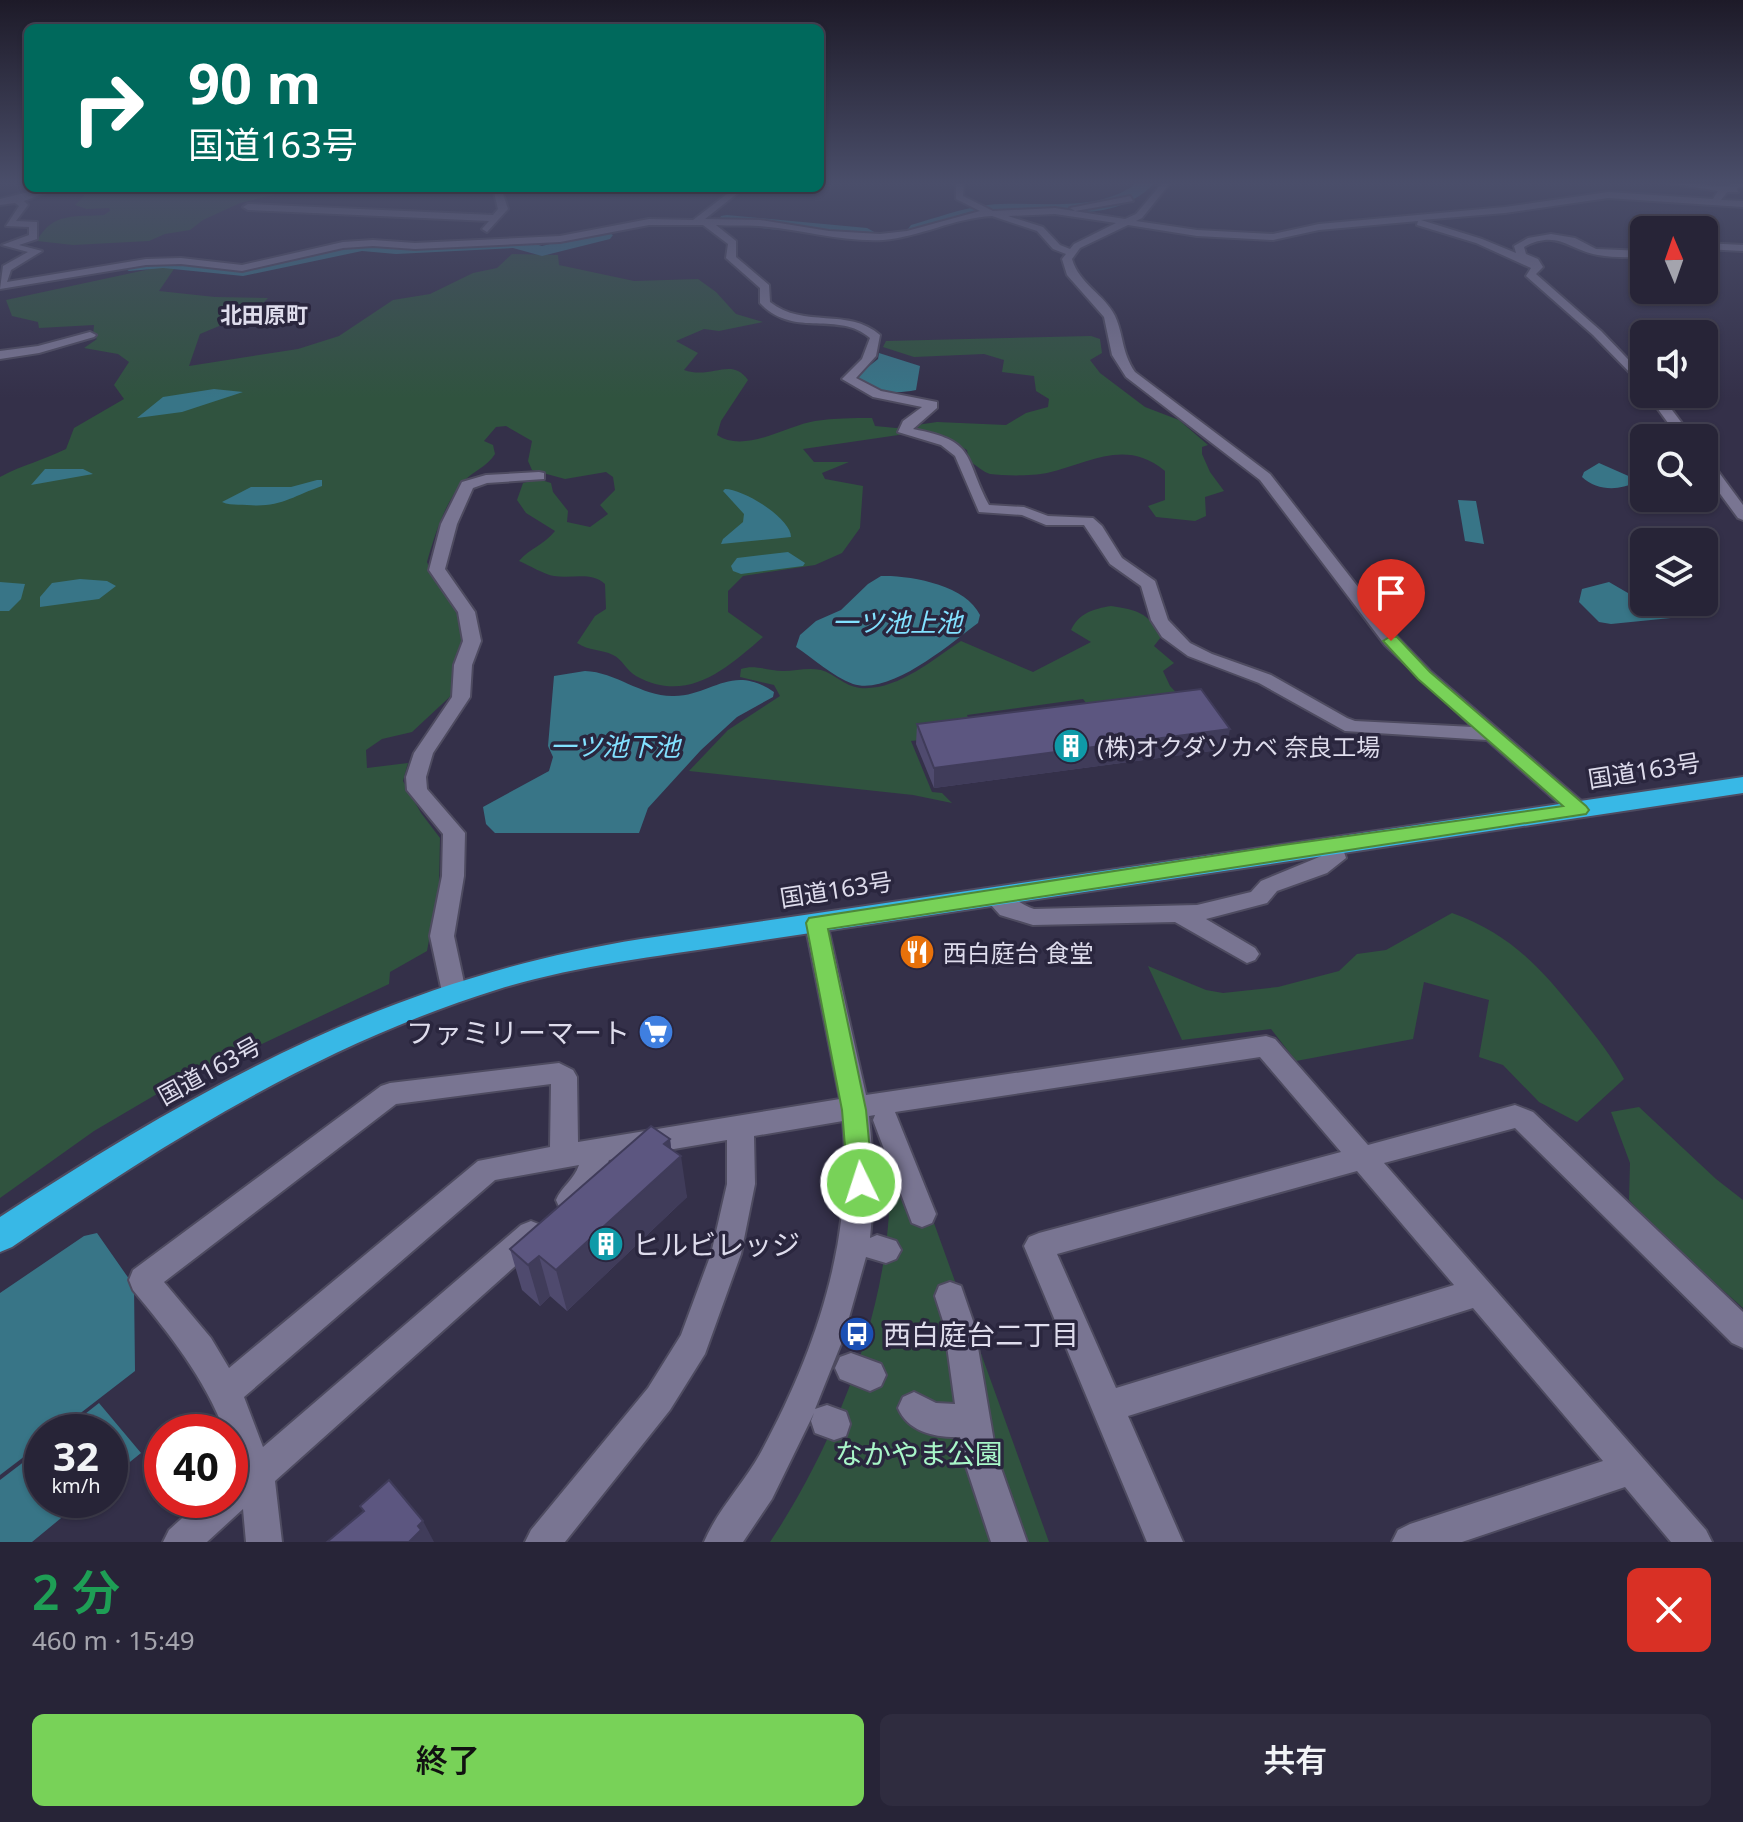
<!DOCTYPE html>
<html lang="ja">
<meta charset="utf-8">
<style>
body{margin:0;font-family:"Noto Sans","Noto Sans JP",sans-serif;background:#2f2c3f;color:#f1f3f6;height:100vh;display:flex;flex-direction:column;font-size:30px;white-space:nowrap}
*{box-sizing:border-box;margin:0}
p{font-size:26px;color:#a4a4ad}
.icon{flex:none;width:44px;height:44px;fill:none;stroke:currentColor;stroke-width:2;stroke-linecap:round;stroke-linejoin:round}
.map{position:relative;height:1542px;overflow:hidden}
.sheet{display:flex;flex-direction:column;background:#272437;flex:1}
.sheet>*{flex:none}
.guide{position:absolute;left:24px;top:24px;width:800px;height:168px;border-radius:12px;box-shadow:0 2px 6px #0004,0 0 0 2px #434152;background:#00695c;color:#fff;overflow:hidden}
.needle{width:52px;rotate:358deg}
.controls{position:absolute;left:1630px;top:216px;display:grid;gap:16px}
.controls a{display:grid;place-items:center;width:88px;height:88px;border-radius:12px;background:#272437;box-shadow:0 2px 6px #0004,0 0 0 2px #434152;font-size:40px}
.speed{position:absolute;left:24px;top:1414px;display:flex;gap:16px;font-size:40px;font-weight:700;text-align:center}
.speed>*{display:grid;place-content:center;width:104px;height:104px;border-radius:50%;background:#272437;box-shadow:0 2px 6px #0004,0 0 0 2px #434152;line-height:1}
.speed small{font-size:20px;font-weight:400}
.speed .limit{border:12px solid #d22;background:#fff;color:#111}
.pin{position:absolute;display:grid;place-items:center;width:68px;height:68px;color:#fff;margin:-82px -34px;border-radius:50% 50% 50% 0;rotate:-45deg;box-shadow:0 0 8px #0007}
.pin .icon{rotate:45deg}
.me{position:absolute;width:88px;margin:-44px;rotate:356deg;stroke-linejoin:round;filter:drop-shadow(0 0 6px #0008)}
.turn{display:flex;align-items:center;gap:28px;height:168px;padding:0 32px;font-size:36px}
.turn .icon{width:104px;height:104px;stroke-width:2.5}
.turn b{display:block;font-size:56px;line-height:68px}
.round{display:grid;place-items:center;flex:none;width:84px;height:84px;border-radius:12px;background:#2f2c3f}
.overview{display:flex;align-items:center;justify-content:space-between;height:136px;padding:0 32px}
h1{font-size:48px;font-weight:600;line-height:60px;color:#1e9e55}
.primary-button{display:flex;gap:16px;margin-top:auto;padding:16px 32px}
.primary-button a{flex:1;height:92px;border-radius:12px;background:#78d258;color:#111;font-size:32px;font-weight:600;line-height:92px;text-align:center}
.primary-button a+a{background:#2f2c3f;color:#f1f3f6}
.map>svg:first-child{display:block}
</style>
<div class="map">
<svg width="1743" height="1542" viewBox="0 0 1743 1542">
<rect width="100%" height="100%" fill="#343049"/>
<!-- green -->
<path fill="#30533f" d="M102,188H302L240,203L203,220L190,230L165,234L149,241L73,245L37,241C52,212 75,217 104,215L110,211L109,208L87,209L75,205L84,196L83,193Z
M512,254L558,255L559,265L634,281L698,279L716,292L736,314L763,322L719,331L704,329L676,341L698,353L684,370C712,380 731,356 748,380L721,421L717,435C745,454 788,425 815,421C834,418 853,418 872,418L875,426L896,428L937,422L1006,425L1026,413L1048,407L1049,399L1036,391L1034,376L1002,372L1004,360L984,354L914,357L883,347L886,341L1091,336L1100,339L1102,353L1090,360L1100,373L1145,407L1179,420L1208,445L1202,447V454L1210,472L1224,491L1205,497L1206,516L1195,521L1156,517L1148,506L1165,500V471C1126,438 1089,463 1047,473C1033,476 1005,476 990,474C983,472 976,465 969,461L967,450L945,438L919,432L803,449L814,462H849L822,473L825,479L863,486L860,528L842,553L815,565L743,576L728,591V612L763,637C725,670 687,704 636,676C627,671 622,659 613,655C601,649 589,651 577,643L595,616L606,609L605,584C591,571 572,579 554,576C545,575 529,565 519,561C530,548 544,545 555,531L526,513L517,500L523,483L538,479L551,483L553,492L568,511L567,522L590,527L608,514L600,505L615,490L613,477L606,472L565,479L532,470L528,461L532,441L506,426L496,427L484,441L493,445L495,454C487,467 473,471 463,482C445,502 434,537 427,562C436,586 457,604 463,630C467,653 449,669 455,692L412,732L382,739L366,750L367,768L408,763L403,781L421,813L440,838L439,885L427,951L390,972L389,984L162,1091L94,1131L0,1198V477C22,465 44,460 66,449L74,428L124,399L114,385L129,362L118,354L84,348L97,339L93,336L94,325L39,328L38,322L12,316L6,300L169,265L176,266L159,291L215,297L268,298L255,311L200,334L189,366L298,349L339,336L393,300L430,294L473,273L497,268Z
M1111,606C1137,610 1148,612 1161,637L1154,646L1174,663L1163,671L1170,686L1186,703L1096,716L1083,699L967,715L975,734L911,741L932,792L942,793L952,803L913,795L689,771L728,730L780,696L774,685L740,677L741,669C755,664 768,671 783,671C796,671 808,667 821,670C835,674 844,686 860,688C897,691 932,660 961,641L1033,672L1091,642L1071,630C1079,613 1093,609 1111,606Z
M1452,913C1510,934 1539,966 1577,1013C1595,1035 1611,1055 1624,1079L1577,1122L1539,1102L1503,1065L1479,1057L1489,1000L1424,982L1413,1039L1296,1061L1271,1029L1182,1040L1148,966L1206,990L1223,993L1278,987L1339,971L1357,954L1386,950Z
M1639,1107L1716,1179L1743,1200V1308L1664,1238L1629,1200L1630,1163L1611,1112Z
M888,1151L930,1212L1049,1542H770C841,1435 901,1281 888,1151Z"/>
<!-- water -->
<path fill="#387587" d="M879,353L920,366L916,390C891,395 876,391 853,379L878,359Z
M214,389L243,392L182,412L137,418L163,397Z
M1599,463L1633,478L1636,482C1619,491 1597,491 1582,477L1584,472Z
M45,469H83L93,474L31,485Z
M317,480H322V486C293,496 280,508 247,505C238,504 230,506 222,502L251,487H291Z
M725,489C743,489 791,518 791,537L721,544L723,539L743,522L744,514L723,491Z
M1458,500L1476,501L1484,544L1465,541Z
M788,552L805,563L803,566L741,574L733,571L731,566L737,558Z
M881,576C910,575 966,585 980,615L978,623C950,644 890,696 853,684C833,677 813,658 796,647L800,635L816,621L841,610L868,584Z
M80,579L107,581L116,586L99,599L40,607V597L52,583Z
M0,582L25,584L21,599L9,611H0Z
M1609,582L1671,618L1611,624L1599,622L1579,602L1582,589Z
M585,671C616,672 642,697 674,696C713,695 732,663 774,692L773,697L737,717L701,750L648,808L639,833H495L486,824L483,807L549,771L553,757L548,746L554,676Z
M97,1233L134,1286L135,1371L56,1432H42V1443L0,1475V1293L84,1236Z
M99,1403L141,1453L110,1478V1432H62Z
M42,1448V1500H83L32,1542H0V1480Z"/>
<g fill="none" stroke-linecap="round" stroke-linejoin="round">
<!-- river -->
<path fill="#387587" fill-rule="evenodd" d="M1138,182H1155C1117,227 1040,209 989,215C964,218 941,228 917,234L908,229L911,225C936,218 962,208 988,205C1036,200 1098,215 1138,182Z
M727,215L867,228L876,233L867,238L849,237L721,224L719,220L721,216Z
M604,230L613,235L610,239L542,256L513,248L396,254L362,251L243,276L163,268L129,271L120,266L129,261L163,258L243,264L362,241L396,244L514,238L542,246Z"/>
<defs>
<path id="minor" d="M956,182H964L963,196L993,211L1055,208L1125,219L1136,214L1163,182H1171L1142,218L1136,221L1197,230L1273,234L1319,224L1505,207L1608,192L1713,199L1718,191L1663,182L1724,186L1743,182V186L1737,188L1738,192H1727L1721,200L1743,201V207L1608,198L1505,213L1421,220L1482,239L1516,253L1514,246L1528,238L1551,234L1575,238L1596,249L1644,251V257C1629,257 1613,258 1598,255C1568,250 1558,229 1524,247L1526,254L1538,259L1543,267L1536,274L1601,331L1644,376V387L1593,335L1526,276L1531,268L1476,243L1417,225L1418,221L1319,230L1273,240L1197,236L1128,225L1080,248L1072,259C1079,284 1104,294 1115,316C1124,336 1121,351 1135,372L1270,474L1397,637L1430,671L1586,805L1589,810L1586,815H1572L1487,740L1345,731L1259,683L1188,656L1162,637L1151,620L1141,586L1110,564L1084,525H1046L1022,515L979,512L955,456L941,445L898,432L903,421L922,407L873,397L842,379L862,359L870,338C838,310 793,339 760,303V288L726,258L728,244L703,225H649L560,242L415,249L373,246L343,248L242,271L181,264L146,265L0,289L3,266L28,252L2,245L29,235V227L6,226L19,206L15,203L0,205V199L45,188H58L24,201L28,205L16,221L37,222V239L19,245L42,251L11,270L7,282L146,259L181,258L242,265L343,242L373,240L415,243L560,236L649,219L693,220L735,188H744L705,219L760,220L829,231L880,234L907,231L980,211L956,199ZM1055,214L1116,223L1074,244L1070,249L1060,245L1043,227L1008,216ZM992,216L1037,231L1053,249L1066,254L1062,259L1067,275L1104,317L1112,355L1126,377L1260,480L1385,645L1473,727L1355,721L1347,718L1271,675L1212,654L1190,643L1168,620L1155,581L1122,558L1102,526L1093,518L1048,516L1024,507L989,505C963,456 977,441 913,429L937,408V402L881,391L856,378L876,356L880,335C848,307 804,329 770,302L769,285L736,257V241L716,225C730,226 745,225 759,226C800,229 841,242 883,240C920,237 954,218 992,216Z
M493,188H501L508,209L487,232L482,229L489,221L248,210L243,207L248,204L493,215L498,209Z
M1130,196L1133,201L1075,211L1070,208Z
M1704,243L1743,245V251L1704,249Z
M90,332L96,335L94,337L39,353L0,359V351L38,346Z
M1647,394H1660L1693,438H1679Z
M1704,458L1709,459L1743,505V520L1738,518L1704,472Z
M539,472L544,473V479L487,483L473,488L457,524L445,569L475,612L481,641L472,665L470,697L433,753L426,777L427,789L465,833L464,876L454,936L466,992L463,998L454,1001L445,998L442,992L430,936L442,876L443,834L407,790L406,777L414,753L452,697L454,665L463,641L458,612L429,570L441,524L462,482L486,475Z
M1332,838L1340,840L1346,858L1327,873L1277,891L1267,903L1206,919L1255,948L1259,954L1255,960L1247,963L1175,922L1033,925L1000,915L982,895L985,890C1001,885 1015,903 1034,909L1197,905L1251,892L1261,881L1324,855L1321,845L1324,840Z
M816,915L824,917L827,923L866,1095L1266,1036L1275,1039L1368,1145L1515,1105L1533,1112L1743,1312V1348L1732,1343L1515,1128L1384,1163L1706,1530L1712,1542H1671L1625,1487L1462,1542H1392L1398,1530L1410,1524L1603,1461L1473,1308L1128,1416L1183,1542H1147L1024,1246L1029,1237L1039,1233L1341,1152L1260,1057L895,1112L936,1214L932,1223L922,1227L912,1223L873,1120L875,1115L869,1116L875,1182L870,1238L877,1235L896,1241L901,1250L896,1259L886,1263L866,1257L843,1339L815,1409L827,1405L846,1412L850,1424L846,1436L834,1440L815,1433L811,1421L814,1413L772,1499L743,1542H704C717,1511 743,1484 760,1454C816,1351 854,1239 843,1121L754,1136L755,1184L741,1254L705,1354L670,1410L565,1542H525L531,1530L648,1388L681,1335L711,1254L727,1184V1140L609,1160C601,1182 589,1219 560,1209L556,1200C562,1186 574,1180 579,1165L495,1180L244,1397L263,1447L521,1225L531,1221L541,1225L546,1234L541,1243L275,1481L282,1542H246L243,1509L207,1542H163L169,1530L202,1500H230V1476L238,1469L230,1446V1432H225C204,1377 170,1335 133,1290L129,1280L133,1270L381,1086L390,1083L559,1063L573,1070L577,1077L578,1142L840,1099L805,923L808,917ZM551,1084L550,1147L478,1161L229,1368L211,1338L164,1282L396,1104ZM1357,1171L1454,1285L1116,1388L1057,1254Z
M950,1282L961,1286L974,1324L996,1454L1027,1542H991L962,1454L960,1437C936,1438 908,1432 898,1408L903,1397L914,1392L936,1403L955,1404L944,1324L935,1296L939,1286Z
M851,1353L881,1364L886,1375L881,1386L870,1391L840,1379L835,1368L840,1357Z"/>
<path id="highway" d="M1743,777V793L731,945C653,957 574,966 499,989C321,1044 164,1143 12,1247L0,1252V1217C207,1082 394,978 641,939Z"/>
</defs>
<!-- minor casing -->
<use href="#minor" stroke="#4e4b60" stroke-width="4"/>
<!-- highway casing -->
<use href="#highway" stroke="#4e4b60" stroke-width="4"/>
<!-- minor -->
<use href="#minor" fill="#797592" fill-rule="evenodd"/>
<!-- highway -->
<use href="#highway" fill="#38b8e6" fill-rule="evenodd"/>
</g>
<!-- wall -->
<path fill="#4f4a6e" d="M917,724L1226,749L934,788L916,744Z
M670,1139L671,1149L687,1197L567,1311L550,1296L540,1306L522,1290L510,1249Z"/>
<!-- shaded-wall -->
<path fill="#403c5a" d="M1230,729L1226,749L934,788V768Z
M670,1139L673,1164L681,1156L687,1197L567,1311L556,1270Z
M539,1256L550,1296L540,1306L528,1265Z
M423,1521L434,1542H409L418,1526Z"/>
<!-- building -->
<path fill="#5c5680" stroke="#403c5a" stroke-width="2" d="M1201,689L1230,729L934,768L917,724Z
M651,1126L670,1139L664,1144L681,1156L556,1270L539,1256L528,1265L510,1249Z
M389,1480L423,1521L418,1526L421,1530L409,1542H327L364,1511L360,1506Z"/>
<!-- sky -->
<linearGradient id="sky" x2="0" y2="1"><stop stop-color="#1d1a28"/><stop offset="0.46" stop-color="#4a4e6a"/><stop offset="1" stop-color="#4a4e6a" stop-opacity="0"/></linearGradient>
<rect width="1743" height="398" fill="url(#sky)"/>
<!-- route -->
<path fill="#78d258" stroke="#4e8839" stroke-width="2" d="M1391,636L1397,637L1430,672L1586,806L1589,810L1586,814L828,929L866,1110L873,1183L870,1191L861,1194L852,1191L848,1183L842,1110L806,923L809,918L1283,845L1563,806L1418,679L1383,641Z"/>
<!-- icons -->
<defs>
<symbol id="building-disc" viewBox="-11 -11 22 22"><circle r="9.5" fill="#0f9aa8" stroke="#2a263e"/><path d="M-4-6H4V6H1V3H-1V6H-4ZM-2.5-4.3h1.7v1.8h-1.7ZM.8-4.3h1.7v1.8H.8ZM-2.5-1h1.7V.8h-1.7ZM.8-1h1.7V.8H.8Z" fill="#fff"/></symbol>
<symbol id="restaurant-disc" viewBox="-11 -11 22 22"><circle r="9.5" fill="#e8710a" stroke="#2a263e"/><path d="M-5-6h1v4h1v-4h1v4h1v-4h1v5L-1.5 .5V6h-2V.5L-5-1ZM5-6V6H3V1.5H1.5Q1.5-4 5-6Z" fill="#fff"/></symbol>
<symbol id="supermarket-disc" viewBox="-11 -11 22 22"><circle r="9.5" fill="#3f7fe0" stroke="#2a263e"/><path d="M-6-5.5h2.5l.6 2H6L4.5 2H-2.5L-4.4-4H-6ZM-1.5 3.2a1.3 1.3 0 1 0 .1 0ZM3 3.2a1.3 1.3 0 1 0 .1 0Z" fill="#fff"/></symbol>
<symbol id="bus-disc" viewBox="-11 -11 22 22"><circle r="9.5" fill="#1a4fb4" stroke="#2a263e"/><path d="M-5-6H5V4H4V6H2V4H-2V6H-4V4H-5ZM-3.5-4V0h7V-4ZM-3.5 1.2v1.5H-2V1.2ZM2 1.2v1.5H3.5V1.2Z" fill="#fff"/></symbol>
</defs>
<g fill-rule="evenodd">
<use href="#building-disc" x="1051" y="726" width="40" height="40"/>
<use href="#restaurant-disc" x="897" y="932" width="40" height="40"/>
<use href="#supermarket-disc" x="636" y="1012" width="40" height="40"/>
<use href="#building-disc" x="586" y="1224" width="40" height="40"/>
<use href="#bus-disc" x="837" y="1314" width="40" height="40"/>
</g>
<g text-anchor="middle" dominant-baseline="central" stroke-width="7" stroke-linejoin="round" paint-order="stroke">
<!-- far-neighbourhood labels -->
<g font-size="22" font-weight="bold" fill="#dedcec" stroke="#2a263e">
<text x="264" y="314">北田原町</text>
</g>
<!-- poi labels -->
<g font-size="24" fill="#dedcec" stroke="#2a263e" text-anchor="start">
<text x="1097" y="746">(株)オクダソカベ 奈良工場</text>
<text x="943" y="952">西白庭台 食堂</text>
</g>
<!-- street labels -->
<g font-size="24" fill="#dedcec" stroke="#2a263e">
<text transform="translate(1644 770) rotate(-9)">国道163号</text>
<text transform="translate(836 889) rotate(-9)">国道163号</text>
<text transform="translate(209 1070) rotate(-29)">国道163号</text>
</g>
<!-- water labels -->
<g font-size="26" font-style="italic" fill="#82e1ff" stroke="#2a263e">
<text x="897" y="622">一ツ池上池</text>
<text x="615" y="746">一ツ池下池</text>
</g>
<!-- near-poi labels -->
<g font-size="28" fill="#dedcec" stroke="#2a263e" text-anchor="start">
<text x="630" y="1032" text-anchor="end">ファミリーマート</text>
<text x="632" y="1244">ヒルビレッジ</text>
<text x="883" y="1334">西白庭台二丁目</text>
</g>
<!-- near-park labels -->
<g font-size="28" fill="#a8f6c8" stroke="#2a263e">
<text x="919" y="1453">なかやま公園</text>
</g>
</g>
</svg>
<div class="controls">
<a><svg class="needle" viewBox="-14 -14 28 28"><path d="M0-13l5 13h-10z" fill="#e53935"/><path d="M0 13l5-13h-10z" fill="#a4a4ad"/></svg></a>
<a><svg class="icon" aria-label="sound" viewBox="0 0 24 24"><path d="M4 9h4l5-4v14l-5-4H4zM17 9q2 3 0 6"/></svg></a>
<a><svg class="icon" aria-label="search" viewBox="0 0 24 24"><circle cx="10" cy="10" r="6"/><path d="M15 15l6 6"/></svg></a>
<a><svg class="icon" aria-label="layers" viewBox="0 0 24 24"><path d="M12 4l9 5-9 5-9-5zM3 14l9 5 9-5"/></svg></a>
</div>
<div class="speed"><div>32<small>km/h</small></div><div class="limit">40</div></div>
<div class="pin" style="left:1391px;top:641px;background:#d93025"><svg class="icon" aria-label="arrive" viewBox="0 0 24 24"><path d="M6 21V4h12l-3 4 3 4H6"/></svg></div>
<svg class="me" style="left:861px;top:1183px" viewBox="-20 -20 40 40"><circle r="17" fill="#78d258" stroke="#fff" stroke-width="3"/><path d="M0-11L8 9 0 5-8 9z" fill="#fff"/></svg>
<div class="guide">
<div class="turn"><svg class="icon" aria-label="right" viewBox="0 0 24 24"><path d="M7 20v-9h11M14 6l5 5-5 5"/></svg><div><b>90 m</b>国道163号</div></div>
</div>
</div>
<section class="sheet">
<div class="overview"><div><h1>2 分</h1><p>460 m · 15:49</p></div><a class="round" style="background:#d93025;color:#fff"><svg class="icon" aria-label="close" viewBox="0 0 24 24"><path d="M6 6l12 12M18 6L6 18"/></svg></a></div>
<div class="primary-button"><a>終了</a><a>共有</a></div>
</section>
